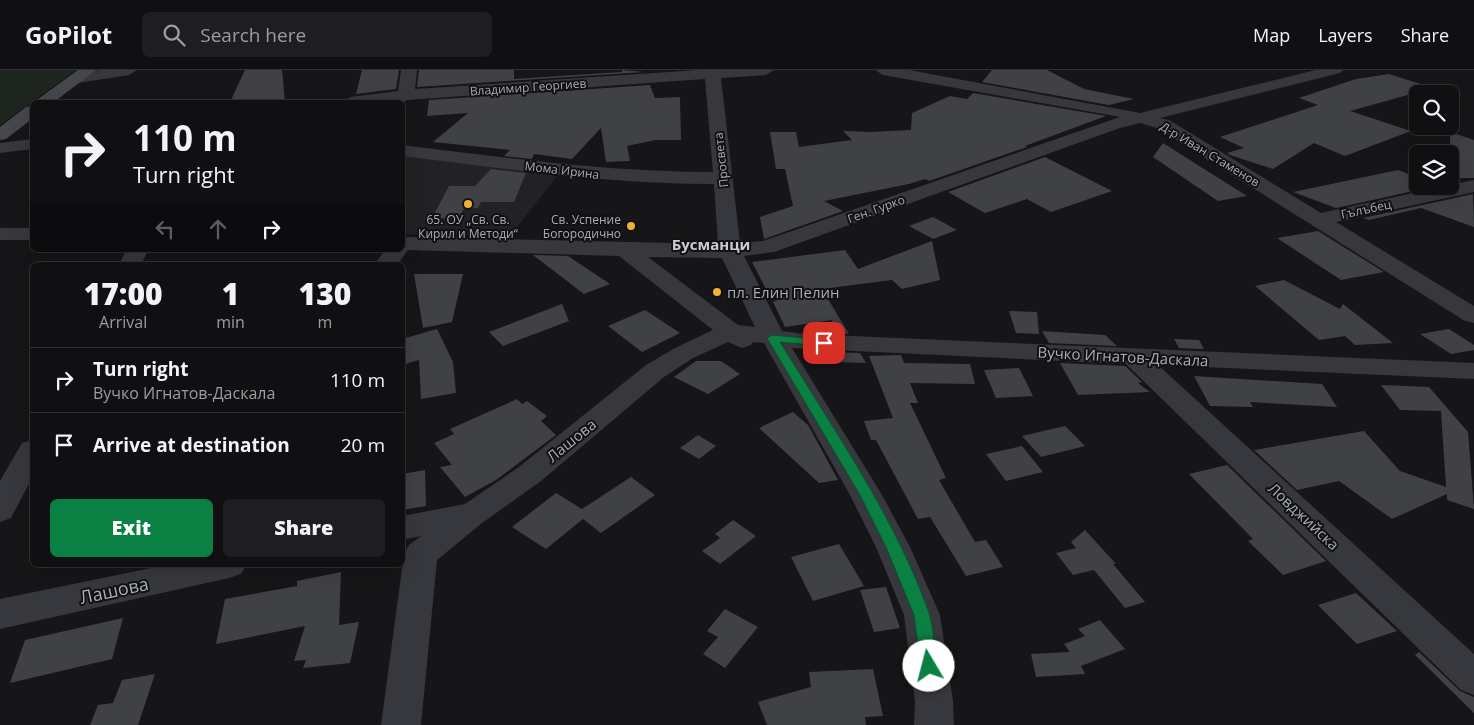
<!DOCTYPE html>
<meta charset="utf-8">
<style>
body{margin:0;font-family:"Open Sans",sans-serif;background:#1e1e20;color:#f1f3f6;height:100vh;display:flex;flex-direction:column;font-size:19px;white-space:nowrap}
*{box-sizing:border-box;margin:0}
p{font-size:16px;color:#9c9d9f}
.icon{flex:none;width:28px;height:28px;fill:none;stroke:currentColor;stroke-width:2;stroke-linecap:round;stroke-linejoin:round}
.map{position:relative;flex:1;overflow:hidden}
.sheet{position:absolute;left:30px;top:192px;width:375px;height:305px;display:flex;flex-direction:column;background:#101012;border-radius:8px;box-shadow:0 5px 20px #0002,0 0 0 1px #303032}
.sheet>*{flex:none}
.top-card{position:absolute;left:30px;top:30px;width:375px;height:152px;border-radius:8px;box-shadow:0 5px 20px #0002,0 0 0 1px #303032;background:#101012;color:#f1f3f6;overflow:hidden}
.fabs{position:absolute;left:1409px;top:15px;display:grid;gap:10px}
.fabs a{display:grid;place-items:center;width:50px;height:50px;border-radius:8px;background:#101012;box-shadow:0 5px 20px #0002,0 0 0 1px #303032;font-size:25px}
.pin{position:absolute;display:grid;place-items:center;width:42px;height:42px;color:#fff;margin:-21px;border-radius:10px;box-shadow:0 2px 8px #0006}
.me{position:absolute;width:55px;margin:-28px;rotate:352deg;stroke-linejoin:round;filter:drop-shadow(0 0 4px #0008)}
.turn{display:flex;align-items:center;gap:18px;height:105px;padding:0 20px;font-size:22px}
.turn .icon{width:65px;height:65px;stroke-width:2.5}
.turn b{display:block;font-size:35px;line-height:42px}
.lanes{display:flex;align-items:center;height:48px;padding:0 20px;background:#0003;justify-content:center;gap:25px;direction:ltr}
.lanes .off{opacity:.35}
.eta{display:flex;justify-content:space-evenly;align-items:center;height:85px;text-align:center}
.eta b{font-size:30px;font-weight:800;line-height:35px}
.primary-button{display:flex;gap:10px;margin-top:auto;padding:10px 20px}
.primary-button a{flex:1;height:58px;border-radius:8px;background:#0b8043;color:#fff;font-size:20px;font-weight:800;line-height:58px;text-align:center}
.primary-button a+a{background:#1e1e20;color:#f1f3f6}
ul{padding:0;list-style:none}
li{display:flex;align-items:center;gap:15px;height:65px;padding:0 20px;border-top:1px solid #303032}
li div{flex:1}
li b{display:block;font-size:19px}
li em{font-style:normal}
header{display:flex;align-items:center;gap:30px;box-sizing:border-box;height:70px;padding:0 25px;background:#101012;border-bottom:1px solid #303032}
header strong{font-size:24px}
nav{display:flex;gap:28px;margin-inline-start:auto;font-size:18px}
.search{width:350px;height:45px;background:#1e1e20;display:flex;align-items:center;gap:12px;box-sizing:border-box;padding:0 18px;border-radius:8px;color:#9c9d9f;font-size:19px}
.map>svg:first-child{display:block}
</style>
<header>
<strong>GoPilot</strong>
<div class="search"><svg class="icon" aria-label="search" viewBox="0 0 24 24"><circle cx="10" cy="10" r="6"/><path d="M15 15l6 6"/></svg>Search here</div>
<nav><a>Map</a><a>Layers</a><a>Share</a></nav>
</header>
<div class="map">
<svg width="1474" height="655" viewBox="0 0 1474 655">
<rect width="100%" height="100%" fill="#161618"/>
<!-- built -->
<path fill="#222225" d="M403,86L558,105L510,166L403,164Z"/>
<!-- green -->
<path fill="#1e261f" d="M0,0H76L0,55Z"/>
<!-- building -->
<path fill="#404145" d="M245,0H282L285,32H230Z
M362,0H399L396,19L356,24Z
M419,0H514V9L622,2V0L644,2L417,17Z
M992,0H1047L1084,19L1134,29L1109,35L982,12Z
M1389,4L1433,18L1350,41L1411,61L1345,86L1314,73L1273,99L1230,85L1227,83L1244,78L1220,67L1318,35L1299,28L1356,9Z
M650,15L655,28L680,27L681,70H655L627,76L630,91L606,92L601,58L572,89L534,84L532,89L504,86L510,80L433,72L468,43L427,46L429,30Z
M973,23L1106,46L1025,76L1027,77L929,111L925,109L909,114L824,131L843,141L764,169L760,147L793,136L785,99H776L770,62H796L799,77L852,70L843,61L871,62L911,60L912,43L950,26L967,29Z
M1450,62L1474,70V108H1450Z
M1163,73L1247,126L1218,131L1153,87Z
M1045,87L1112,121L1051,142L1027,129L985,143L948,122Z
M491,99L526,103L514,132H481L478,138H464L459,148H432L449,116H475Z
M1398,100L1418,108V116H1436L1336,138L1293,122Z
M1473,124L1474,157L1421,138L1369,150L1363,148Z
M933,147L957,160L933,169L909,156Z
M1318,161L1384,202L1341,210L1277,168Z
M932,171L940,210L902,219L892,210L822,219L849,264L833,263L832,250L785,257L773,232L777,230L770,219L767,221L752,192L845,180L858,199Z
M533,185L568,186L610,214L584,224Z
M414,204H463L452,252L423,258Z
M1284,210L1340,239L1343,234L1393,273L1355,275L1345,266L1319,270L1255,216Z
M562,234L569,251L503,276L489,262Z
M645,240L680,263L642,282L608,256Z
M1009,241L1037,242L1039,264L1016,263Z
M437,259L453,292L456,323L421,329L419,290L402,295V269Z
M1449,259L1474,275V280L1451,284L1420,264Z
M1042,261L1105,265L1117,276L1049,273Z
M1174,269L1199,270L1204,279L1179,278Z
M834,282L860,283L866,293L835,292Z
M901,285L904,293L970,294L975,314L910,313L918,333H910L946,408L939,410L975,472L986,470L1003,497L966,506L930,447L918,449L876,370H871L864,351L893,348L869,286Z
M696,291H721L740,304L708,324L674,307Z
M1060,293L1125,296L1142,312L1138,313L1150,322L1078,325Z
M1019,298L1033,326L996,328L984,300Z
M1194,306L1322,314L1337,337L1250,332L1253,337L1210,336Z
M1381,315L1429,317L1468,362L1474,439L1447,430V424L1392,449L1339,411L1297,420L1254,380L1364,361L1400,401L1446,417L1441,341L1400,340Z
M517,329L522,334L527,331L547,346L541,351L556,365L496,410L465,427L440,397L452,395L434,373L454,364L450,359Z
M793,342L808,355L838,410L819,413L759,358Z
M1065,356L1085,376L1041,387L1022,366Z
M698,365L716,376L699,389L680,378Z
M1022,376L1043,402L1006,411L986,384Z
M1227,395L1326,491L1283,505L1248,471L1253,469L1189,404Z
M425,400L426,436L402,440V404Z
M631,407L655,425L601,463L583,449L546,479L512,457L556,423L582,439Z
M733,450L756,466L720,494L702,481L720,468L715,464Z
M1085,460L1116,494H1113L1145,532L1125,538L1094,500L1073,505L1056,483L1076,478L1071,472Z
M839,474L864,516L813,531L791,487Z
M341,502L339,555L359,552L350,593L303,598L306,590L294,591L305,556L216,574L225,529L297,516V511Z
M886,517L900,558L874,562L860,520Z
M1356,523L1397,561L1357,574L1318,535Z
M725,539L758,557L725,598L703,584L718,567L707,561Z
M123,548L112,589L10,613L25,570Z
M1100,550L1125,579L1081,596L1085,604L1036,607L1031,584L1070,582L1064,574L1085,566L1078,559Z
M1419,582L1460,621L1474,627V643L1415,585Z
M873,599L883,646L865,647L866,655H767L758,632L811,617L809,602Z
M155,604L138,655H90L98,635L113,633L122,610Z"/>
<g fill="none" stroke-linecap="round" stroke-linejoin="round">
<!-- street -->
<path fill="#37383d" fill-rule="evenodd" d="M100,0H137L129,5L78,13L70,8L73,5Z
M401,0H417L415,19L699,0H774L766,5L721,8L740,173L763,171L1120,47L883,5L875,0H909L1140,43L1316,0H1343L1340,3L1160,48L1169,50L1321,143L1474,110V122L1336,152L1474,236V253L1465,251L1157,58L1140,53L1120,58L774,182L744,186L782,261L805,264L1474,293V309L1158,295L1474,584V625L1461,620L1126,294L792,278L882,425L910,477L940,545L953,631L954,655H914L915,631L904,545L876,477L850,425L764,273L753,272L751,275L742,278L728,272L693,288L664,307L541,411L482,453L437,490L421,655H381L404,484L409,475L421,466L402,470V446L465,434L519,397L646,295L675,278L713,260L619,186L408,180L397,195H374L385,180H402V167L718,174L714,114C608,114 507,99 402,86V75C506,88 608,102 713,102L705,9L407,30L402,33L343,32L351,27L398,21ZM648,187L722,188L755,257L738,255Z
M32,69V79L0,83V73Z
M0,158H32V170H0Z
M126,180H148L141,195H119Z
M32,370V408L11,448L0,452V411L22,373Z
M166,495H246L241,504L229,508L0,559V529Z"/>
<!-- secondary -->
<path fill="#45474d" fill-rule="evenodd" d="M78,0H96L54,32H36L38,29Z
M32,36V49L6,69L0,70V57L26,37Z"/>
</g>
<!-- route -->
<path fill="#0b8043" stroke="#07532c" d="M772,265L824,270L830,273L824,276L780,272C832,357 896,449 929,543C934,559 934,579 937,596L934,601L929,603L923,601L921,596L914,545L886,477L860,425L767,268Z"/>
<!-- markers -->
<g fill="#f2b134" stroke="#111113" stroke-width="2">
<circle cx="468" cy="134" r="5"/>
<circle cx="631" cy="156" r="5"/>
<circle cx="717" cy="222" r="5"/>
</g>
<g text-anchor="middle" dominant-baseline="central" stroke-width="4" stroke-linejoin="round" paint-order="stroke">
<!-- far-street labels -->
<g font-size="12" fill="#a8adb8" stroke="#111113">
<text transform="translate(528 17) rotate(-4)">Владимир Георгиев</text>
<text transform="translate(1210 84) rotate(31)">Д-р Иван Стаменов</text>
<text transform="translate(721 90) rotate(-96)">Просвета</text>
<text transform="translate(562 100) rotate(7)">Мома Ирина</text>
<text transform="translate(876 139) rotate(-20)">Ген. Гурко</text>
<text transform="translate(1366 139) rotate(-12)">Гълъбец</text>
</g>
<!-- far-poi labels -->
<g font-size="12" fill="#a8adb8" stroke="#111113">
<text x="468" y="149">65. ОУ „Св. Св.<tspan x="468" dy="14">Кирил и Методи“</tspan></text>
<text x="621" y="149" text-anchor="end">Св. Успение<tspan x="621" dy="14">Богородично</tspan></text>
</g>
<!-- far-quarter labels -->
<g font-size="15" font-weight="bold" fill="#c9ccd4" stroke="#111113">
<text x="711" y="174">Бусманци</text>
</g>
<!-- poi labels -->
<g font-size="15" fill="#a8adb8" stroke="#111113" text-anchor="start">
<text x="727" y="222">пл. Елин Пелин</text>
</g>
<!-- street labels -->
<g font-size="15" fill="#a8adb8" stroke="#111113">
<text transform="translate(1123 286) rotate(3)">Вучко Игнатов-Даскала</text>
<text transform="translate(571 370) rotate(-39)">Лашова</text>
<text transform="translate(1304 446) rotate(43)">Ловджийска</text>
</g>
<!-- near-street labels -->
<g font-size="18" fill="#a8adb8" stroke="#111113">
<text transform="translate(114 520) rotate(-12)">Лашова</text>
</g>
</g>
</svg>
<div class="fabs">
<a><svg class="icon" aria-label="search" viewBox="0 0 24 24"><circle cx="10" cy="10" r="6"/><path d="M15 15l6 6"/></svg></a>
<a><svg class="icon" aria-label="layers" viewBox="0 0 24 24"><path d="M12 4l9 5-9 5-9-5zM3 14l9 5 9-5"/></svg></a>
</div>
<div class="pin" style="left:824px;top:273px;background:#d93025"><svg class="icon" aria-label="arrive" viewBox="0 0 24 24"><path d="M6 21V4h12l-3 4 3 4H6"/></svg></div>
<svg class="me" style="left:929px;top:596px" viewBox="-20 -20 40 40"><circle r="19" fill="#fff"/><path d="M0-13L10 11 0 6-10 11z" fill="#0b8043"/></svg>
<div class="top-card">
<div class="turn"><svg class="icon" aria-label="right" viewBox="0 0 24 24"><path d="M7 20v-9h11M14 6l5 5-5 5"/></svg><div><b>110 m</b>Turn right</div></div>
<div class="lanes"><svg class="icon off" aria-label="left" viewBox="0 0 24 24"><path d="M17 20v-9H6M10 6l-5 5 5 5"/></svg><svg class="icon off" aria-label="ahead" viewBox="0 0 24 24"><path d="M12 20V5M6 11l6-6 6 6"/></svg><svg class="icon" aria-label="right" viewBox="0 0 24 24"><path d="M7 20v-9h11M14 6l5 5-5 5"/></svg></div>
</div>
<section class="sheet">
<div class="eta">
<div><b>17:00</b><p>Arrival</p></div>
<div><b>1</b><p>min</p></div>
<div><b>130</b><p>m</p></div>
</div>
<ul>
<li><svg class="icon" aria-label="right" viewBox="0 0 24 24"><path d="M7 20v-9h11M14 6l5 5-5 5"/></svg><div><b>Turn right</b><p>Вучко Игнатов-Даскала</p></div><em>110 m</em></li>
<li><svg class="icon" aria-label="arrive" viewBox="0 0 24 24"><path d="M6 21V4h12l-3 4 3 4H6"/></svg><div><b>Arrive at destination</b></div><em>20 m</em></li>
</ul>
<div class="primary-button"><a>Exit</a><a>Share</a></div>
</section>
</div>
